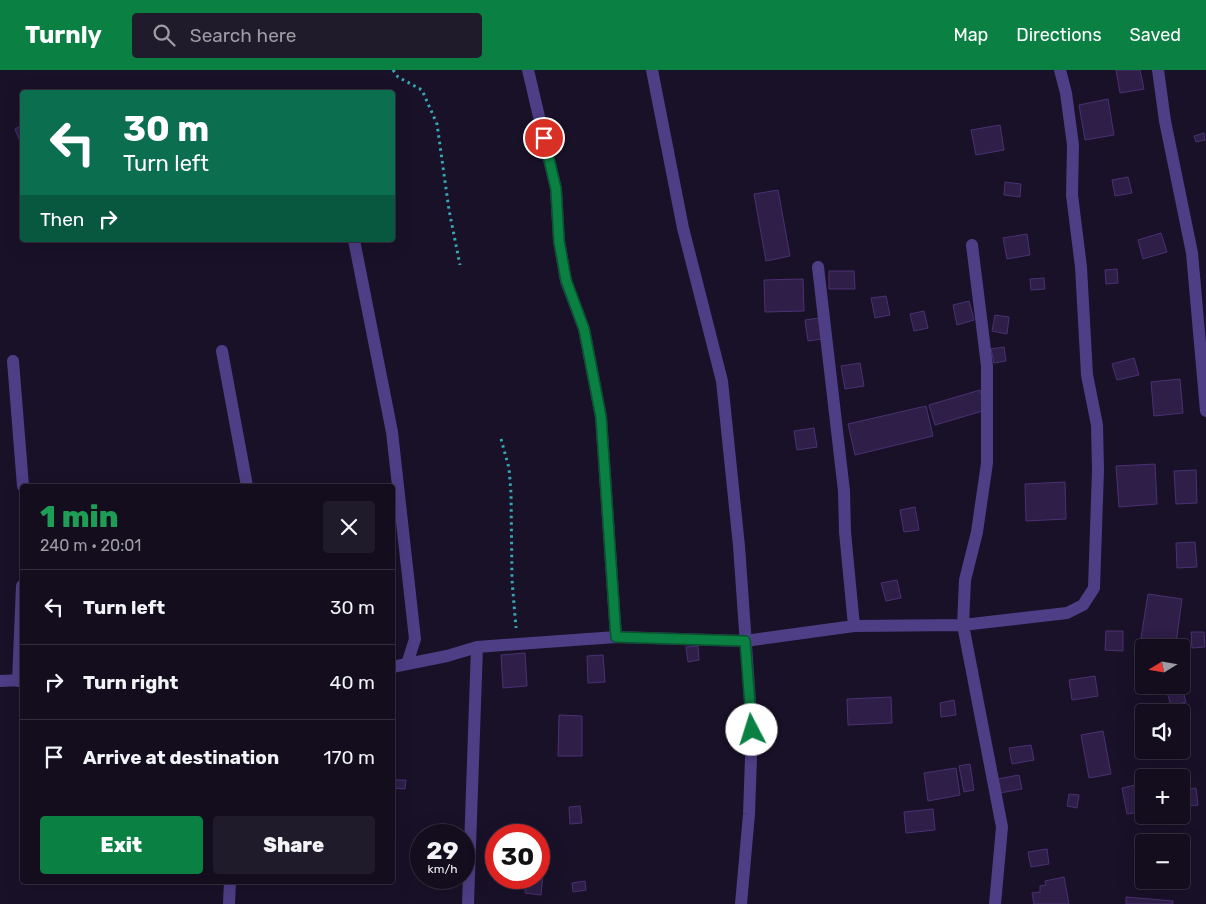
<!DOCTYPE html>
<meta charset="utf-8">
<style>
body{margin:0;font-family:Rubik,sans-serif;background:#201b2b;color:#f1f3f6;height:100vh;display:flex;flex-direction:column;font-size:19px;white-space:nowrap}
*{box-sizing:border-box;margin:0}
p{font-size:16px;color:#9d9ca4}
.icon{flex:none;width:28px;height:28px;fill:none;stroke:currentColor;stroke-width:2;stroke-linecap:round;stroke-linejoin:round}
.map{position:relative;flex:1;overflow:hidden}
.panel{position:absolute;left:20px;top:414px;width:375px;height:400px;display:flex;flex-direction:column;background:#130d1e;border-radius:5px;box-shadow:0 5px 20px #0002,0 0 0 1px #322d3c}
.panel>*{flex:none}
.hud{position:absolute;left:20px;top:20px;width:375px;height:152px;border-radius:5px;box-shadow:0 5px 20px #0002,0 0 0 1px #322d3c;background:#0b6e4f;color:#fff;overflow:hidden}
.needle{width:32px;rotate:259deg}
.fabs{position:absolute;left:1135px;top:569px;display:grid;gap:10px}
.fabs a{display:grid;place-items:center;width:55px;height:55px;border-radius:5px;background:#130d1e;box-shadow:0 5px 20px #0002,0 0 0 1px #322d3c;font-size:25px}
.speed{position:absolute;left:410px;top:754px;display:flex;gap:10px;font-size:25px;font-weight:700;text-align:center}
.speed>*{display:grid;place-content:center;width:65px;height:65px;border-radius:50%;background:#130d1e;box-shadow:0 5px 20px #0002,0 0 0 1px #322d3c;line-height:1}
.speed small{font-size:12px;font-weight:400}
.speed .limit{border:8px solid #d22;background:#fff;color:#111}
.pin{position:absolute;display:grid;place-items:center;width:42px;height:42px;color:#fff;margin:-21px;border:2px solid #fff;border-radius:50%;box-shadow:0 1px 5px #0007}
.me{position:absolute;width:55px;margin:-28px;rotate:355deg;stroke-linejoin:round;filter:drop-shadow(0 0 4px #0008)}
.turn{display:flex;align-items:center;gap:18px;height:105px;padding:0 20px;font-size:22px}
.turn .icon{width:65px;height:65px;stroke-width:2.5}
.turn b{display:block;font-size:35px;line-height:42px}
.then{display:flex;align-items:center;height:48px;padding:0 20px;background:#0003;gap:10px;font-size:19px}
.round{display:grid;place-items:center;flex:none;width:52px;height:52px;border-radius:5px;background:#201b2b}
.headline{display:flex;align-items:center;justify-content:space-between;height:85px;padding:0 20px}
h1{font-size:30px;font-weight:800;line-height:38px;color:#1e9e55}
.button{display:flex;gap:10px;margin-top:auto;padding:10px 20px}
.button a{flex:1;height:58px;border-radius:5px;background:#0b8043;color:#fff;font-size:20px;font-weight:800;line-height:58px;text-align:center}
.button a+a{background:#201b2b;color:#f1f3f6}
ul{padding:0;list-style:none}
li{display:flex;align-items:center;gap:15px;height:75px;padding:0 20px;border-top:1px solid #322d3c}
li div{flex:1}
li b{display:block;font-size:19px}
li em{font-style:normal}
header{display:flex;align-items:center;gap:30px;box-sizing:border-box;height:70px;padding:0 25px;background:#0b8043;color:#fff}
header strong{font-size:24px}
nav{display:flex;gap:28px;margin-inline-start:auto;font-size:18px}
.search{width:350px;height:45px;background:#201b2b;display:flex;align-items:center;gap:12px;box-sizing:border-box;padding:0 18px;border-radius:5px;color:#9d9ca4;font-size:19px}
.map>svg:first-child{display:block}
</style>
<header>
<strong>Turnly</strong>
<div class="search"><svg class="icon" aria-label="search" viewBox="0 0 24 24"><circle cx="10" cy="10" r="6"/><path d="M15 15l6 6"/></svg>Search here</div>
<nav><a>Map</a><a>Directions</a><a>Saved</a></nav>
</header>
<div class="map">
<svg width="1206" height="834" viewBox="0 0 1206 834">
<rect width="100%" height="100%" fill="#191128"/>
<!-- building -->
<path fill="#2e1e48" stroke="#4a3173" d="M1116,0H1140L1144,19L1120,23Z
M1108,29L1114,65L1085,70L1079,35Z
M22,55V67L19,69L15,59Z
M1000,55L1004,80L976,85L971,60Z
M1204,63L1205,70L1196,72L1194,66Z
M1128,107L1132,123L1115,126L1112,110Z
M1005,112L1021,114L1020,127L1004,125Z
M778,120L790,186L766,191L754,124Z
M1161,163L1167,182L1143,189L1138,170Z
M1027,164L1030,185L1007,189L1003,168Z
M1117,199L1118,213L1106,214L1105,200Z
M829,201H854L855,219H829Z
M1044,208L1045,219L1031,220L1030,209Z
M803,209L804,241L765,242L764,210Z
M886,226L890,245L875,248L871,228Z
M969,231L974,250L957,255L953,235Z
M924,241L928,258L914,261L910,244Z
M995,245L1009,247L1007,264L992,261Z
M819,248L822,269L808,271L805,250Z
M1004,277L1006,291L994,293L991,279Z
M1134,288L1139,305L1117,310L1112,294Z
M860,293L864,316L845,319L841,296Z
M1180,309L1183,343L1154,346L1151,312Z
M980,320L986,340L935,355L929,335Z
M926,336L933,366L855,385L848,354Z
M814,358L817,377L797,380L794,361Z
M1155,394L1157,434L1119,437L1116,396Z
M1196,400L1197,433L1176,434L1174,401Z
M1065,412L1066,449L1026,451L1025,414Z
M915,437L919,460L904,462L900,440Z
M1195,472L1197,497L1177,498L1176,473Z
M897,510L901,528L886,531L881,513Z
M1148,524L1182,529L1176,573L1141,568Z
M1106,561H1123V581L1105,580Z
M1191,562H1204L1205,577L1192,578Z
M698,576L699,590L688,592L686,577Z
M525,583L527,616L503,618L501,585Z
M603,585L605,612L588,613L587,586Z
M1095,606L1098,626L1072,630L1069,610Z
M1181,614L1186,632L1171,636L1165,615Z
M891,627L892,653L848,655L847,629Z
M954,630L956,645L941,647L940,633Z
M559,645L582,646V686H558Z
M1103,661L1111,704L1089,708L1081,665Z
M1031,675L1034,690L1012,694L1009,678Z
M970,694L974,720L964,722L959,696Z
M956,698L960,725L928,731L924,703Z
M1019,705L1022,719L1000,723L997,709Z
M393,710H406L405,719L393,718Z
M1144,713V741L1127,744L1122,718Z
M1196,718L1198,735L1181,737V720Z
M1069,724L1079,725L1077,738L1067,736Z
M580,736L582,753L570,754L569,737Z
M933,739L935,760L906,763L904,742Z
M1047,779L1049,794L1031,797L1028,782Z
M539,805H543L541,825L525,823L526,808H539Z
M1064,807L1069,834H1034L1032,823L1040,822V816L1046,815L1045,811Z
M585,811L586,820L573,822L572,813Z
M1126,827L1173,831V834H1126Z"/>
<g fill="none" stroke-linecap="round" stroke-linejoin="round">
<!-- path -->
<path stroke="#36a7b6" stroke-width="3" stroke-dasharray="2.5 4" stroke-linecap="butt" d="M393,0L398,7L422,20L437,54L449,140L460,195
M501,369L509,398L511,423L512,510L516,558"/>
<!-- minor -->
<path stroke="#4d3e85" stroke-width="12" d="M528,0L556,119L559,171L566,211L584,259L601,347L616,567
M652,0L683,158L722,311L739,476L752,660L749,744L741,834
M1158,0L1165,51L1192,183L1206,341
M354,170L392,362L415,569L407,594
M972,175L987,296V393L977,462L965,510L963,555L1002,757L995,834
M818,197L844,421L845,462L854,556
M222,281L247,416
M13,291L23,416
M392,597L447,586L477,577L518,574L616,567L745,571L854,556L963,555L1067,543L1083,535L1094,518L1098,400L1097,355L1087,305L1081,197L1072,125L1073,75L1066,23L1060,0
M0,611L22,610
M18,611L22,516
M229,834L230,811
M468,834L477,577"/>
</g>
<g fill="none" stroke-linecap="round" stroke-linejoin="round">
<defs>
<path id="route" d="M544,68L556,119L559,171L566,210L584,259L601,347L616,567L745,571L752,660"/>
</defs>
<!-- route casing -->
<use href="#route" stroke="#07532c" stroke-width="12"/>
<!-- route -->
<use href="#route" stroke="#0b8043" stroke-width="9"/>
</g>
</svg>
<div class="fabs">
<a><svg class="needle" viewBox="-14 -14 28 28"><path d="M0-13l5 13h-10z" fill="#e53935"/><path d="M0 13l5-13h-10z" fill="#9d9ca4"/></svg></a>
<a><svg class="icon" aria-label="sound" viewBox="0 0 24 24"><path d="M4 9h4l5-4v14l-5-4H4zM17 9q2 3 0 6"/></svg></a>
<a>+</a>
<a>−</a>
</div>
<div class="speed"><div>29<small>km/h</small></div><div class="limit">30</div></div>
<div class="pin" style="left:544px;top:68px;background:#d93025"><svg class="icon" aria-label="arrive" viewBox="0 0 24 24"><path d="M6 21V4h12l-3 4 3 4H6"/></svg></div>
<svg class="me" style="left:752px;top:660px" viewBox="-20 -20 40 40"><circle r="19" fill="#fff"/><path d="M0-13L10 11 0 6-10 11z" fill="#0b8043"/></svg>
<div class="hud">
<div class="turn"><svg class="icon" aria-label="left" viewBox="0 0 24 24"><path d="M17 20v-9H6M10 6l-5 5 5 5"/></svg><div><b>30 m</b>Turn left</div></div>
<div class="then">Then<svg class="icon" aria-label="right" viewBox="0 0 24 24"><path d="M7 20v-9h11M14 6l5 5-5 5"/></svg></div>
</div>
<section class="panel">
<div class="headline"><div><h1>1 min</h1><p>240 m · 20:01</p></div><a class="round"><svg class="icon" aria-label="close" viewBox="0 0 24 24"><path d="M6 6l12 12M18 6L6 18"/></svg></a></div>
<ul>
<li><svg class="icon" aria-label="left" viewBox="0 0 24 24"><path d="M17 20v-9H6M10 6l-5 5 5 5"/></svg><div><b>Turn left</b></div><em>30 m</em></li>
<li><svg class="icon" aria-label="right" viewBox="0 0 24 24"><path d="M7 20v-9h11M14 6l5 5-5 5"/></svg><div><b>Turn right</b></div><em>40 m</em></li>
<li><svg class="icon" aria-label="arrive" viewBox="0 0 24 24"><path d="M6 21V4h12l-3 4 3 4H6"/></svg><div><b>Arrive at destination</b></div><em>170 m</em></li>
</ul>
<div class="button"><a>Exit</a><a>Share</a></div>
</section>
</div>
